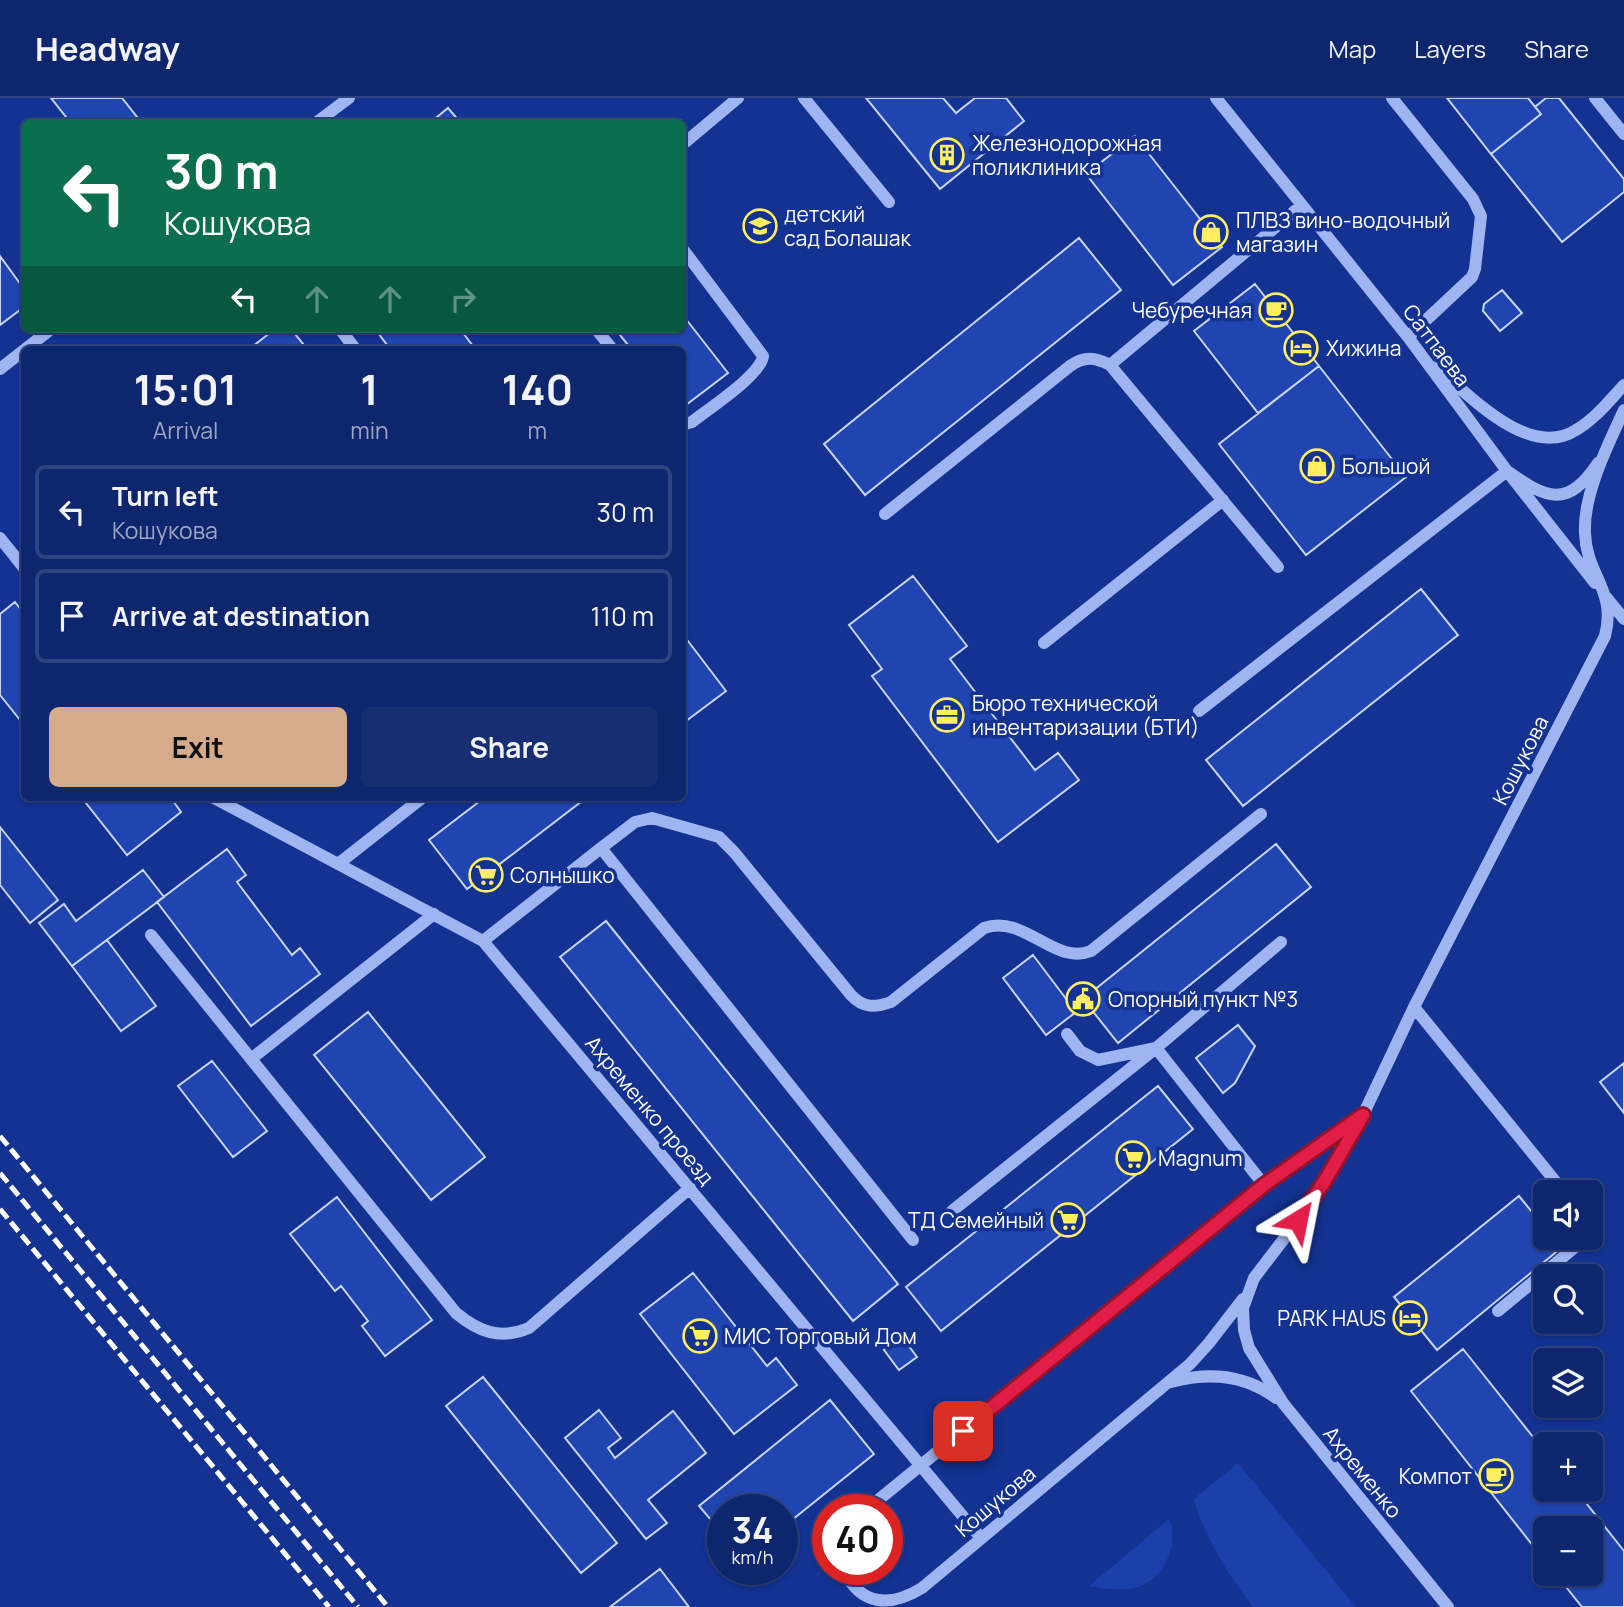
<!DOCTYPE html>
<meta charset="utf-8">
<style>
body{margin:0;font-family:Manrope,sans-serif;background:#172e72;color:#f1f3f6;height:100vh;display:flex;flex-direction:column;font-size:26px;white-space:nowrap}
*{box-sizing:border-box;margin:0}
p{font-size:23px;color:#9ba5c2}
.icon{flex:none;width:38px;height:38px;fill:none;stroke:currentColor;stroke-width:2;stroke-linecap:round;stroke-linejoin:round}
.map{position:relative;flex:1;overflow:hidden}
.details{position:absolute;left:21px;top:248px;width:665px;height:455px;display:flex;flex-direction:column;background:#0e266d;border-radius:10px;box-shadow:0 2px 5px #0004,0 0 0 2px #2e4380}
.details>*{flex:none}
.top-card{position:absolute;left:21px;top:21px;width:665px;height:214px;border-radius:10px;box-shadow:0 2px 5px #0004,0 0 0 2px #2e4380;background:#0b6e4f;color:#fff;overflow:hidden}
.fabs{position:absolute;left:1533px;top:1082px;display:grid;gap:14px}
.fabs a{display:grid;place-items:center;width:70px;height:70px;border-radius:10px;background:#0e266d;box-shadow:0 2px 5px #0004,0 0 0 2px #2e4380;font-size:35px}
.speed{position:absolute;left:707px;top:1396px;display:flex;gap:14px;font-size:35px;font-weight:700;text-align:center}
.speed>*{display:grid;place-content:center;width:91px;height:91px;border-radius:50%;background:#0e266d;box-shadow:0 2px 5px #0004,0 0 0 2px #2e4380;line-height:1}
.speed small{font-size:18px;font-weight:400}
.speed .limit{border:10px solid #d22;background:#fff;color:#111}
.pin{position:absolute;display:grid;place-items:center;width:60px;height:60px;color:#fff;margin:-30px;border-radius:14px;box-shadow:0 4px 10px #0006}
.me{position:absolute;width:77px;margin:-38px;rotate:35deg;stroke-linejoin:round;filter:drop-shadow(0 0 5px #0008)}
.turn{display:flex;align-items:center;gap:24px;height:147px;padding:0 28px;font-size:32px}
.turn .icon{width:91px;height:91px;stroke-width:2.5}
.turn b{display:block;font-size:49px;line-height:60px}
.lanes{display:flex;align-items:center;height:66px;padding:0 28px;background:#0003;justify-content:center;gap:35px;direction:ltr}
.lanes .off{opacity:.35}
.eta{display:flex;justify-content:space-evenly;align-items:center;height:119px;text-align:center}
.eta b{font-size:42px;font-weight:700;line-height:49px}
.button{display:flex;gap:14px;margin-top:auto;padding:14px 28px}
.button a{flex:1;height:80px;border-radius:10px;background:#d6ab8b;color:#111;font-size:28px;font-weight:700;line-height:80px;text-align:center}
.button a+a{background:#172e72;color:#f1f3f6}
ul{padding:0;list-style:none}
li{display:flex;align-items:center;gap:21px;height:94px;margin:0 14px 10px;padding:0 14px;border:4px solid #2e4380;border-radius:10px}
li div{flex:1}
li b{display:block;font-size:26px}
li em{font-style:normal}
header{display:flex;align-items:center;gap:42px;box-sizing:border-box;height:98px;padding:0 35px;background:#0e266d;border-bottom:2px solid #2e4380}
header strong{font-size:33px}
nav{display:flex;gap:38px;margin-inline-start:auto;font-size:24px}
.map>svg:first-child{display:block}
</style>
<header>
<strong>Headway</strong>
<nav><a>Map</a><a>Layers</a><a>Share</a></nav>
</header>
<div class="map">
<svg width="1624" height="1509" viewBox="0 0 1624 1509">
<rect width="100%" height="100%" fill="#133291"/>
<!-- green -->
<path fill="#1b40ab" d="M1238,1365L1356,1509H1253C1228,1476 1205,1441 1194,1401Z
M1169,1421C1180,1445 1164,1481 1138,1489C1121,1494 1106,1491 1089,1488Z"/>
<!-- building -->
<path fill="#2145b0" stroke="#c6d4fc" stroke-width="2" d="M51,0H122L141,24H70Z
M866,0H943L956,15L975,0H1006L1024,23L940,91Z
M1447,0H1528L1541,16L1491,56Z
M1546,0H1559L1624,81V94L1562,144L1491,56L1541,16L1535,9Z
M448,10L460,24H431Z
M1135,38L1222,149L1173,187L1086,76Z
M1079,140L1121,192L865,397L824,346Z
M0,158L24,191V209L0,227Z
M1255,186L1319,268L1258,315L1194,233Z
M1502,192L1522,215L1500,233L1483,213L1484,206Z
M682,216L728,275L682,310V252H632L615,231H682Z
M275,231H291L308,252H248Z
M375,231H460L476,252H391Z
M1319,268L1406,379L1306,457L1219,346Z
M913,478L967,548L950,561L1035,672L1058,655L1079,682L998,744L872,578L882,571L849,527Z
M1421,491L1458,537L1243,708L1206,662Z
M15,504L24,516V627L0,597V516Z
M688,543L726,593L682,626V547Z
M82,700H171L181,714L127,757Z
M484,700H586L467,791L429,742Z
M0,729L58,802L30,825L0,787Z
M1276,746L1311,789L1118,945L1083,901Z
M227,751L246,777L237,784L292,857L300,850L320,876L251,928L157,804Z
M143,772L164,799L72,868L39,825L64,806L76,823Z
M606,823L898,1186L853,1223L560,859Z
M107,842L156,908L121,933L72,868Z
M1033,857L1076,914L1046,937L1003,880Z
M368,914L485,1059L431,1102L314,957Z
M1238,927L1255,948L1235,985L1223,995L1196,960Z
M212,963L267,1033L233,1059L178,988Z
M1624,965V1015L1600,984Z
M1158,988L1193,1031L941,1233L906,1189Z
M1519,1098L1545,1130V1139H1553L1561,1150L1437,1252L1394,1199Z
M337,1099L432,1222L385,1258L362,1228L368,1223L341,1188L335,1193L290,1136Z
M693,1175L767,1268L776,1260L797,1287L734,1336L640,1216Z
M902,1239L917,1259L899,1272L884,1252Z
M1463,1251L1545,1354V1391H1575L1624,1453V1509H1582L1555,1475H1591V1430H1545V1463L1411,1293Z
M483,1279L617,1445L581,1475L446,1308Z
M830,1302L874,1356L782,1430V1412H723V1436L699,1408Z
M599,1312L621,1340L608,1350L615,1360L673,1313L706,1355L648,1402L667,1425L646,1441L565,1340Z
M660,1471L689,1509H610Z"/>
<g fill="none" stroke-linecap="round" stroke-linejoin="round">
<!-- minor -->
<path stroke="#9fb5f2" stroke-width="12" d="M804,0L889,104
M1216,0L1408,239L1507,373L1595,485
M1392,0L1473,101L1481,118L1475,171L1472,179L1408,239
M1595,0L1624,36
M317,24L349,0
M682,47L738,0
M682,150L763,258C761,277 708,311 692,324L682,327
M340,231L356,252
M596,231L613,252
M1110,267L1302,107
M1436,269C1469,297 1529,362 1576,332C1595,321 1609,303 1624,287
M0,271L51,231
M885,416L1070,268C1084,258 1095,259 1110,267L1278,469
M0,440L24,470
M1606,499L1624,521
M1044,545L1223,402
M1199,613L1507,373C1547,401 1567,411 1598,365
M214,700L483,843L981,1440
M601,750L635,724L652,720L719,739L734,754L851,897C863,910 875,910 891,904L984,830C1025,816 1054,868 1091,853L1261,716
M338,766L422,700
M151,837L456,1215C479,1234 500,1242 529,1230L690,1090
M483,843L601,750L913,1142
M1414,909L1564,1094
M1067,936L1080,953L1098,962L1156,950L1281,844
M251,961L434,816
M952,1113L1156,950L1264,1087
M1498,1213L1574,1150L1582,1139
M1171,1284C1208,1274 1244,1276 1276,1300
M866,1412L1264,1087L1360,1019
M844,1472C861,1509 891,1509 922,1490L1190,1266L1209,1245L1243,1201
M1448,1509L1283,1305L1249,1250L1244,1232L1243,1210L1254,1180L1309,1108L1363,1017L1414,909L1605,538C1617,492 1586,477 1585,435C1583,396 1608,347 1624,312"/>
<!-- rail -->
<path stroke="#fff" stroke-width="5" stroke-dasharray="12 5" stroke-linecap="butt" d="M0,1038L388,1509
M0,1075L358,1509
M0,1111L329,1509"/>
</g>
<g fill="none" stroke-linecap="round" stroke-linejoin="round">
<defs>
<path id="route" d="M963,1333L1264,1087L1363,1017L1326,1081L1298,1122"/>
</defs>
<!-- route casing -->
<use href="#route" stroke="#92132f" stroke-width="18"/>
<!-- route -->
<use href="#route" stroke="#e11d48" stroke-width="12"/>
</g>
<!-- icons -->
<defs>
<symbol id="building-ring" viewBox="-11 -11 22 22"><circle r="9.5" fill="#133291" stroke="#ffef60" stroke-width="1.5"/><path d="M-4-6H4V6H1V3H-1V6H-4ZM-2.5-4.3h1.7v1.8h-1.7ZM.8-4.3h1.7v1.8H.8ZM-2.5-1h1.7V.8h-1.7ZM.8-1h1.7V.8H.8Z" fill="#ffef60"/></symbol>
<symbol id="school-ring" viewBox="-11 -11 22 22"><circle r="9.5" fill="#133291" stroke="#ffef60" stroke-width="1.5"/><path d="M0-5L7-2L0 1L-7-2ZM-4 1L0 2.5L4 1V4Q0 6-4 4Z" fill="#ffef60"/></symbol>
<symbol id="shop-ring" viewBox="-11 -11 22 22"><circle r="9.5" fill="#133291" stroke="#ffef60" stroke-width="1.5"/><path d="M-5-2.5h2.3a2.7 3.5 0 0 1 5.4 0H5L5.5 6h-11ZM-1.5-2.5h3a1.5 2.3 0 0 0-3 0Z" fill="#ffef60"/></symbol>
<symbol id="cafe-ring" viewBox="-11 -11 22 22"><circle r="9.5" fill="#133291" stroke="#ffef60" stroke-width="1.5"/><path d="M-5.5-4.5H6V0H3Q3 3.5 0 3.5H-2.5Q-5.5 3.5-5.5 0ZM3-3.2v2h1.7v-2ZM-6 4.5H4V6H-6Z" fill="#ffef60"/></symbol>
<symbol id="hotel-ring" viewBox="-11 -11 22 22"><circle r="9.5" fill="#133291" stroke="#ffef60" stroke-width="1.5"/><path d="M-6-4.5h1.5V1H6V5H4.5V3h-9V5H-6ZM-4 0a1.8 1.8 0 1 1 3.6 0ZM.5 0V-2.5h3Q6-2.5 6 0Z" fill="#ffef60"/></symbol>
<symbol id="office-ring" viewBox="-11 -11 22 22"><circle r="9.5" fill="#133291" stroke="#ffef60" stroke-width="1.5"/><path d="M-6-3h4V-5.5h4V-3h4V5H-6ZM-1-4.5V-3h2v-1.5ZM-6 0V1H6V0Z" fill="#ffef60"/></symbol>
<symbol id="supermarket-ring" viewBox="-11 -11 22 22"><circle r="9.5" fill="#133291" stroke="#ffef60" stroke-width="1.5"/><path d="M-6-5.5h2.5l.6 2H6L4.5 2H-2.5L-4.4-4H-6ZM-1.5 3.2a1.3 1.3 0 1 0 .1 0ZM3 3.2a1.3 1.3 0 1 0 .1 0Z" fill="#ffef60"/></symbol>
<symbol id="civic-ring" viewBox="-11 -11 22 22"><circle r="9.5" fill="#133291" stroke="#ffef60" stroke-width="1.5"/><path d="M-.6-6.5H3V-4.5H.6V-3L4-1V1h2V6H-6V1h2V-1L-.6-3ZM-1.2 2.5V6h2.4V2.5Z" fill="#ffef60"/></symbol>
</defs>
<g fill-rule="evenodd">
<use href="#building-ring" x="928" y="38" width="38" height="38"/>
<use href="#school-ring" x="741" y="109" width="38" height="38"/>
<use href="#shop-ring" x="1192" y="115" width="38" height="38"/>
<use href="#cafe-ring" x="1257" y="193" width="38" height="38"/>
<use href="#hotel-ring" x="1282" y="231" width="38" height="38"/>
<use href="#shop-ring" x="1298" y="349" width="38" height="38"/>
<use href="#office-ring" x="928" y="598" width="38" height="38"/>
<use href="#supermarket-ring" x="467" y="758" width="38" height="38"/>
<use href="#civic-ring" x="1064" y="882" width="38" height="38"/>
<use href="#supermarket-ring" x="1114" y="1041" width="38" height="38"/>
<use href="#supermarket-ring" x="1049" y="1103" width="38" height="38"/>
<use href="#hotel-ring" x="1391" y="1201" width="38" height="38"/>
<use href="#supermarket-ring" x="681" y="1219" width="38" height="38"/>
<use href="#cafe-ring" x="1477" y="1359" width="38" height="38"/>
</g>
<g text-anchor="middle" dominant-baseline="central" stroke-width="7" stroke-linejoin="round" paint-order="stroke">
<!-- poi labels -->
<g font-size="21" fill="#fff" stroke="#133291" text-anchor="start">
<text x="972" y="45">Железнодорожная<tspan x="972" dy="24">поликлиника</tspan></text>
<text x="784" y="116">детский<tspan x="784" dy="24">сад Болашак</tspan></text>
<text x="1236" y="122">ПЛВЗ вино-водочный<tspan x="1236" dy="24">магазин</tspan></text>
<text x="1252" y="212" text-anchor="end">Чебуречная</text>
<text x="1326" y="250">Хижина</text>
<text x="1342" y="368">Большой</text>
<text x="972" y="605">Бюро технической<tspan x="972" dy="24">инвентаризации (БТИ)</tspan></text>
<text x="510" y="777">Солнышко</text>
<text x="1108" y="901">Опорный пункт №3</text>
<text x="1158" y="1060">Magnum</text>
<text x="1044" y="1122" text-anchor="end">ТД Семейный</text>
<text x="1386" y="1220" text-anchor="end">PARK HAUS</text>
<text x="724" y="1238">МИС Торговый Дом</text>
<text x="1472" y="1378" text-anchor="end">Компот</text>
</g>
<!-- street labels -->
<g font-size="21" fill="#fff" stroke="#133291">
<text transform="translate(1437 247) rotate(53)">Сатпаева</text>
<text transform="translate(1520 662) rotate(-63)">Кошукова</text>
<text transform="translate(650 1012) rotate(50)">Ахременко проезд</text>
<text transform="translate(1363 1374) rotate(51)">Ахременко</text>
<text transform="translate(995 1403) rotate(-40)">Кошукова</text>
</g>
</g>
</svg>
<div class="fabs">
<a><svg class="icon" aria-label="sound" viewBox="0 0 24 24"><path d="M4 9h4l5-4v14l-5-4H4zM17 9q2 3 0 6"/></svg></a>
<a><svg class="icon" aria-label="search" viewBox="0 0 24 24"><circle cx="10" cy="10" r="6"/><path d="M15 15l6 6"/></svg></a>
<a><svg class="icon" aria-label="layers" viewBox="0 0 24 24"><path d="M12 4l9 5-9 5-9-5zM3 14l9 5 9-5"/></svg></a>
<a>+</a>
<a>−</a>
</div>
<div class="speed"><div>34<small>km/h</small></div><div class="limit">40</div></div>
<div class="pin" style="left:963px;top:1333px;background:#d93025"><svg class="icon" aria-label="arrive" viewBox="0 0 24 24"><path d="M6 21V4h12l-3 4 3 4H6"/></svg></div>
<svg class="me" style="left:1298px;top:1122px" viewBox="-20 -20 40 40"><path d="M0-17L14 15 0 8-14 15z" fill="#e11d48" stroke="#fff" stroke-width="4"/></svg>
<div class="top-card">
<div class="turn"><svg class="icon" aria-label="left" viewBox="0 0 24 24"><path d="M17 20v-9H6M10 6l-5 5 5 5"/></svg><div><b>30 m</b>Кошукова</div></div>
<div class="lanes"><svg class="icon" aria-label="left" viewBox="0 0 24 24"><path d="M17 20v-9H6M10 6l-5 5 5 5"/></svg><svg class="icon off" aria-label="ahead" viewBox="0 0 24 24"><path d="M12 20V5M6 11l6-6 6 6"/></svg><svg class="icon off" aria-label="ahead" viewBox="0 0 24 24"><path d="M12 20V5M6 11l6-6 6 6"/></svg><svg class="icon off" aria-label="right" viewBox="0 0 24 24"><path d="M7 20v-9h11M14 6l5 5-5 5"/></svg></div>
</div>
<section class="details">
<div class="eta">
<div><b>15:01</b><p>Arrival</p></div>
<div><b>1</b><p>min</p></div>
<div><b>140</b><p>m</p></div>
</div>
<ul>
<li><svg class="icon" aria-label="left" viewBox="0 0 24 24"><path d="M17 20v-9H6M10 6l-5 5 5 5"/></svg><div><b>Turn left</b><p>Кошукова</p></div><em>30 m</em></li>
<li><svg class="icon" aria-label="arrive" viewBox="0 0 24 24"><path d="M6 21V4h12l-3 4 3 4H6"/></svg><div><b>Arrive at destination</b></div><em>110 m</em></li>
</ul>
<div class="button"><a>Exit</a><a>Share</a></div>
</section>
</div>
